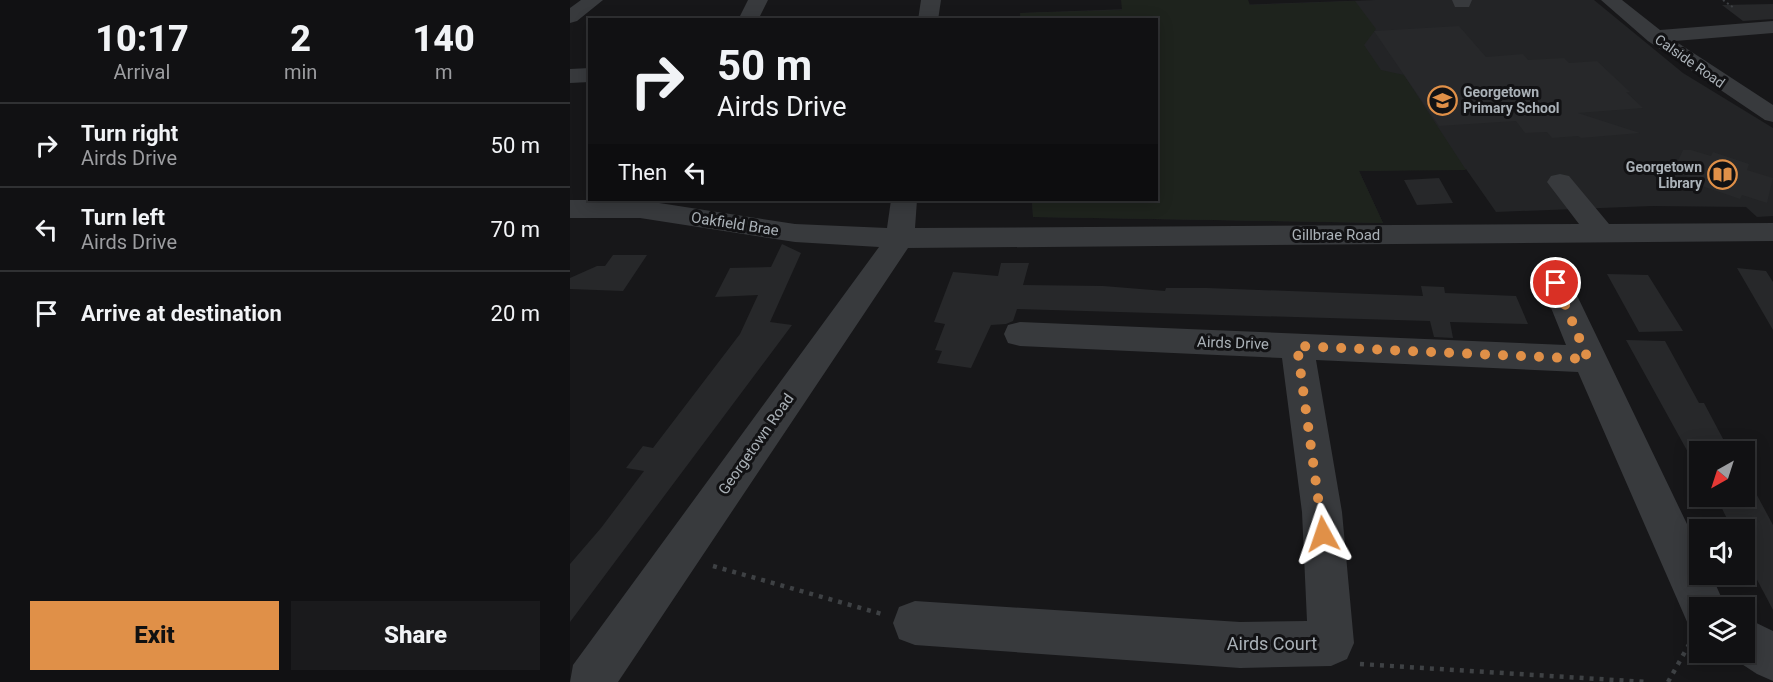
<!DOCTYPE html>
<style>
body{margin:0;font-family:Roboto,sans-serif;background:#1a1a1c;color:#f1f3f6;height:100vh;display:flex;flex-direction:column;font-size:22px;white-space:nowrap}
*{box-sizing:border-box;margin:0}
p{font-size:20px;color:#9c9da0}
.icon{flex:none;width:33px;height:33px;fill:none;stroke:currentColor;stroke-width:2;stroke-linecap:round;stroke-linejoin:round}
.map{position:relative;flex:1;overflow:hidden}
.side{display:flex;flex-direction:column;background:#111113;width:570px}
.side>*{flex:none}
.hud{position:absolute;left:18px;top:18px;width:570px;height:183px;border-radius:0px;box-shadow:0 3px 15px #0003,0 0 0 2px #303133;background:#111113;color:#f1f3f6;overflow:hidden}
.needle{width:39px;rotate:219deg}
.fabs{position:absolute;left:1119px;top:441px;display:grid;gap:12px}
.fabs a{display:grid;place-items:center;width:66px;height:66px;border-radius:0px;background:#111113;box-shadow:0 3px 15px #0003,0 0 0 2px #303133;font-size:30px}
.pin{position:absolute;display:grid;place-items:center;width:51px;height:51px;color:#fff;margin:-26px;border:3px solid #fff;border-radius:50%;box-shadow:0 2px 6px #0007}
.me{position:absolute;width:66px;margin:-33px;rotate:355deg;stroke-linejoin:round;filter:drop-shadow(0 0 4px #0008)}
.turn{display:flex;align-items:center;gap:21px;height:126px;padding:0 30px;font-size:27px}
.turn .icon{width:78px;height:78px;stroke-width:2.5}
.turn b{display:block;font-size:42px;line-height:51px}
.then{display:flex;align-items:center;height:57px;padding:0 30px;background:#0003;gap:12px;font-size:22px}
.eta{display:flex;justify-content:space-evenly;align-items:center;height:102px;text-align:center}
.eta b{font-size:36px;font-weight:800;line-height:42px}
.action{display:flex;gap:12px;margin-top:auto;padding:12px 30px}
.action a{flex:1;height:69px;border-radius:0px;background:#e09048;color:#111;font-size:24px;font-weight:800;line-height:69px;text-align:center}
.action a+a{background:#1a1a1c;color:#f1f3f6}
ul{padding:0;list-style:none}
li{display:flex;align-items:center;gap:18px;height:84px;padding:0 30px;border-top:2px solid #303133}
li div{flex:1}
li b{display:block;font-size:22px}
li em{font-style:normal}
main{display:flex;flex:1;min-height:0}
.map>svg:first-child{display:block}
</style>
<main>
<section class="side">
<div class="eta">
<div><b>10:17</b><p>Arrival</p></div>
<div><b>2</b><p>min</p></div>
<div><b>140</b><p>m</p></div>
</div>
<ul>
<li><svg class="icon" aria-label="right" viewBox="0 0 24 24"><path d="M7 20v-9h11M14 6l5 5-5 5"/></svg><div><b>Turn right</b><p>Airds Drive</p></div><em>50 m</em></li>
<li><svg class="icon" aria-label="left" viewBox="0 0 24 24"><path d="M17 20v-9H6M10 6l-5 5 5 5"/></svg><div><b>Turn left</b><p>Airds Drive</p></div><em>70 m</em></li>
<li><svg class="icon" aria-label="arrive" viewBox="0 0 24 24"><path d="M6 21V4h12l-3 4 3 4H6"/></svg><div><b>Arrive at destination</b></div><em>20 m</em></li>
</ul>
<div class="action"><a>Exit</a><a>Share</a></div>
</section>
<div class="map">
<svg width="1203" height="682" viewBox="0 0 1203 682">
<rect width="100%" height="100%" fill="#171719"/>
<!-- built -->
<path fill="#232426" d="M805,0H1024L1113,73L1203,128V216L1187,217L1176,207L1082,206L926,212L896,169L789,171L813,223L463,217L462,200H586V20H451L450,13Z"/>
<!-- green -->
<path fill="#1e231d" d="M551,0H678L680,5L785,1L806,29L794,45L811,70L834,75L896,170L789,171L813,223L463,217L462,200H586V20H451L450,13L552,10Z"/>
<!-- building -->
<path fill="#27282a" d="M1203,4V19L1173,21L1152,5Z
M889,26L916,57L953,54L958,60L994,58L999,63L1027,61L1060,92H1056L1073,108L1008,113L1070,133L1011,138L1008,136L982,138L977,132L955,133L946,121L869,126L804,31Z
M1113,150H1121L1141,156L1143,152L1179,164L1177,170L1203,178L1197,203L1172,195L1170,199L1126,184L1128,180L1103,171Z
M869,178L883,203L847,205L834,180Z
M212,244L231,253L200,322L222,325L0,622V564L31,528L74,471L56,468L73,446L83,448L170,334L188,295L145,297L160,268L201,267Z
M43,255H77L53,291L0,289V278L27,266H35Z
M431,263H459L453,285L533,286L595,291L596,288H637L853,296L851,286L874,287L875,293L946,296L958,324L880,322L883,338L864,337L860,321L447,309L443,321L436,324L421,325L401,368L367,363L372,351L365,350L375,324L364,322L383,272L428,276Z
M1167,268L1196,271L1203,282V330Z
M1037,274L1078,275L1113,331L1069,332Z
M1056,340L1095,341L1129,403H1134L1160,452H1130V474Z
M1174,471L1203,525V610L1174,555V524L1159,523L1146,496H1174Z"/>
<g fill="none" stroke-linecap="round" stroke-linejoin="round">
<!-- path-far1 -->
<path stroke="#3e4144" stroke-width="2" stroke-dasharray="2 3" stroke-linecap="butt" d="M1153,0L1164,8"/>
<!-- path -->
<path stroke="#3e4144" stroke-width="4.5" stroke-dasharray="4 6" stroke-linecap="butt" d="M143,566L312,614
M790,664L1077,682
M1098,682L1121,641"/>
<!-- minor -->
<path fill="#383a3d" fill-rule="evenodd" d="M11,0H33L7,21L0,23V8Z
M178,0H198L188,20H168Z
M351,0H371L368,20H348Z
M882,0H902L899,7H885Z
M1031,0H1052L1090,30L1203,21V33L1105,41L1203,105V122L1195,120L1078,41Z
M20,68V82L0,83V69Z
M990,174L999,176L1039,224L1203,223V241L338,248L48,682H0L3,665L309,247L225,242L70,218H0V200H70L225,224L317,228L321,200H347L345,228L1009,224L977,182L981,176Z
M986,272L997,275L1001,283L1130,551V574H1141L1156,608H1130V628L1118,624L1008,372L746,360L772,512L784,643L777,659L761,666L670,668L345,645L329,639L323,623L329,607L345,601L670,622L737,621L732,512L712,358L450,346L438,343L434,334L438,325L450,322L996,345L971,283L975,275Z
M1174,617L1203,631V681L1187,674L1158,655L1157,652H1174Z"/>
</g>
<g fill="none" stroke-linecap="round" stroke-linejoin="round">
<!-- route -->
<path stroke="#e09048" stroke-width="10" stroke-dasharray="0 18" d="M753,534L727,346L1018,359L986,283"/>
</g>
<!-- icons -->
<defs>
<symbol id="school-ring" viewBox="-11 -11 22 22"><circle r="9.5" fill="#121214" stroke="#e09048" stroke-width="1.5"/><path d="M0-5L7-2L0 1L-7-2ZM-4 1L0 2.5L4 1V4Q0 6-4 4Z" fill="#e09048"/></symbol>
<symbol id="library-ring" viewBox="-11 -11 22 22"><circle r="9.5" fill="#121214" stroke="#e09048" stroke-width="1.5"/><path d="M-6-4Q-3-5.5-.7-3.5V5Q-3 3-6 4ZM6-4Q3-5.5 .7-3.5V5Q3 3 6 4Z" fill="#e09048"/></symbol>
</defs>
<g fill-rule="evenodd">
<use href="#school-ring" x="856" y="84" width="33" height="33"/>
<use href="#library-ring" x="1136" y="158" width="33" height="33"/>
</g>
<g text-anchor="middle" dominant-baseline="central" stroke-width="6" stroke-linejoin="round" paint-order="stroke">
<!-- far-street labels -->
<g font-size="14" fill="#aab1b7" stroke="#121214">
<text transform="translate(1120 61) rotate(35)">Calside Road</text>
</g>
<!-- far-poi labels -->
<g font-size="14" font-weight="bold" fill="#aab1b7" stroke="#121214" text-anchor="start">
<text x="893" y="92">Georgetown<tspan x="893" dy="16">Primary School</tspan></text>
<text x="1132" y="167" text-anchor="end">Georgetown<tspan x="1132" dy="16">Library</tspan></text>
</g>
<!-- street labels -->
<g font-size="15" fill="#aab1b7" stroke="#121214">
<text transform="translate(165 224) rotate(9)">Oakfield Brae</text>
<text x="766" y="235">Gillbrae Road</text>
<text transform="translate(663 343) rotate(2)">Airds Drive</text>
<text transform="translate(186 444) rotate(-55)">Georgetown Road</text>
</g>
<!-- near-street labels -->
<g font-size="18" fill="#aab1b7" stroke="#121214">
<text x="702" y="643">Airds Court</text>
</g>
</g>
</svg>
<div class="fabs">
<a><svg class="needle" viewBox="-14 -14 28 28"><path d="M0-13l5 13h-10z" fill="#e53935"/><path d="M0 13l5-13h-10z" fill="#9c9da0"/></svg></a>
<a><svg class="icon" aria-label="sound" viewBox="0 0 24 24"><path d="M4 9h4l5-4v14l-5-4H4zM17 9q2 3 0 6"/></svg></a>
<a><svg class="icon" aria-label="layers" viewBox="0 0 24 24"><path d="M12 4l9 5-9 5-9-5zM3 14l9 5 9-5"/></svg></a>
</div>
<div class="pin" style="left:986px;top:283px;background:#d93025"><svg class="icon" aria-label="arrive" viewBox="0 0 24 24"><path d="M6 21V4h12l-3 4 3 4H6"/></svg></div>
<svg class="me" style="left:753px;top:534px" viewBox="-20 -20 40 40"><path d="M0-17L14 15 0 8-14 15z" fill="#e09048" stroke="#fff" stroke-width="4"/></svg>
<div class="hud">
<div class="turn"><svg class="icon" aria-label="right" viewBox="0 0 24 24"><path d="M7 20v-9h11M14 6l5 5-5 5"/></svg><div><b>50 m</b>Airds Drive</div></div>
<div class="then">Then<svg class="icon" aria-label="left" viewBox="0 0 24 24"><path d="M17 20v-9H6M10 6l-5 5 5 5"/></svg></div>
</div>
</div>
</main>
